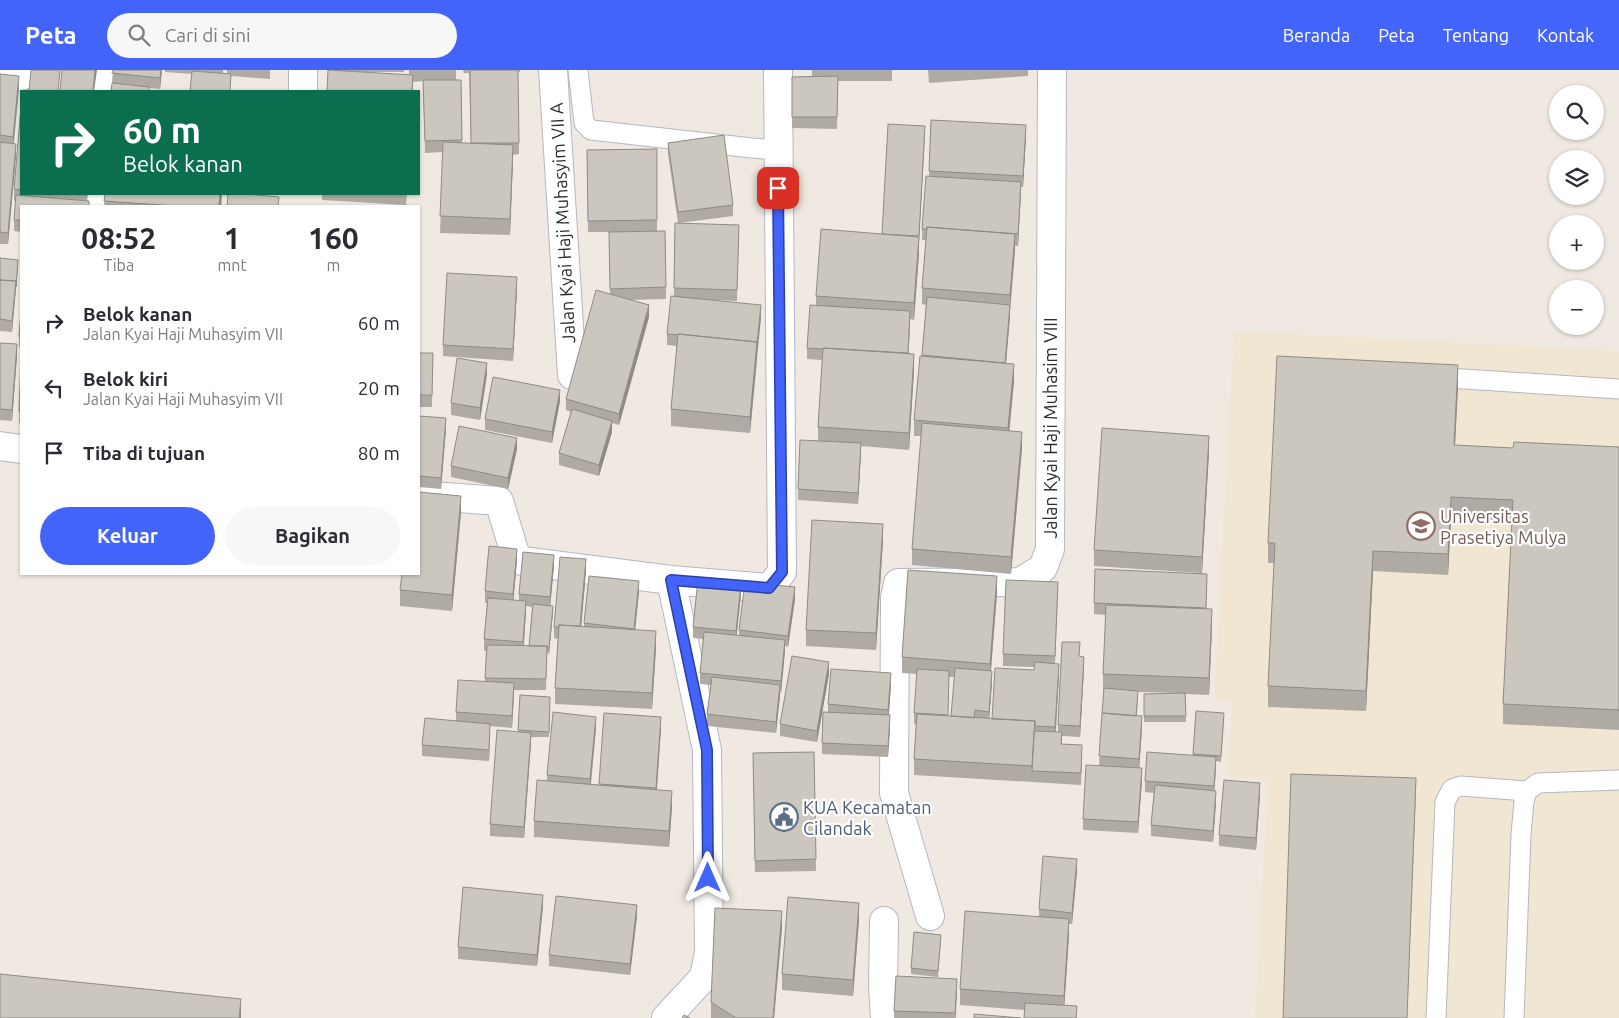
<!DOCTYPE html>
<html lang="id">
<meta charset="utf-8">
<style>
body{margin:0;font-family:Ubuntu,sans-serif;background:#f7f7f7;color:#2b2b33;height:100vh;display:flex;flex-direction:column;font-size:19px;white-space:nowrap}
*{box-sizing:border-box;margin:0}
p{font-size:16px;color:#7c7c81}
.icon{flex:none;width:28px;height:28px;fill:none;stroke:currentColor;stroke-width:2;stroke-linecap:round;stroke-linejoin:round}
.map{position:relative;flex:1;overflow:hidden}
.panel{position:absolute;left:20px;top:135px;width:400px;height:370px;display:flex;flex-direction:column;background:#fff;border-radius:0px;box-shadow:0 1px 4px #0004}
.panel>*{flex:none}
.top-card{position:absolute;left:20px;top:20px;width:400px;height:105px;border-radius:0px;box-shadow:0 1px 4px #0004;background:#0b6e4f;color:#fff;overflow:hidden}
.controls{position:absolute;left:1549px;top:15px;display:grid;gap:10px}
.controls a{display:grid;place-items:center;width:55px;height:55px;border-radius:50%;background:#fff;box-shadow:0 1px 4px #0004;font-size:25px}
.pin{position:absolute;display:grid;place-items:center;width:42px;height:42px;color:#fff;margin:-21px;border-radius:10px;box-shadow:0 2px 8px #0006}
.me{position:absolute;width:55px;margin:-28px;rotate:0deg;stroke-linejoin:round;filter:drop-shadow(0 0 4px #0008)}
.turn{display:flex;align-items:center;gap:18px;height:105px;padding:0 20px;font-size:22px}
.turn .icon{width:65px;height:65px;stroke-width:2.5}
.turn b{display:block;font-size:35px;line-height:42px}
.eta{display:flex;justify-content:space-evenly;align-items:center;height:85px;text-align:center}
.eta b{font-size:30px;font-weight:600;line-height:35px}
.primary-button{display:flex;gap:10px;margin-top:auto;padding:10px 20px}
.primary-button a{flex:1;height:58px;border-radius:30px;background:#4264fb;color:#fff;font-size:20px;font-weight:600;line-height:58px;text-align:center}
.primary-button a+a{background:#f7f7f7;color:#2b2b33}
ul{padding:0;list-style:none}
li{display:flex;align-items:center;gap:15px;height:65px;padding:0 20px}
li div{flex:1}
li b{display:block;font-size:19px}
li em{font-style:normal}
header{display:flex;align-items:center;gap:30px;box-sizing:border-box;height:70px;padding:0 25px;background:#4264fb;color:#fff}
header strong{font-size:24px}
nav{display:flex;gap:28px;margin-inline-start:auto;font-size:18px}
.search{width:350px;height:45px;background:#f7f7f7;display:flex;align-items:center;gap:12px;box-sizing:border-box;padding:0 18px;border-radius:28px;color:#7c7c81;font-size:19px}
.map>svg:first-child{display:block}
</style>
<header>
<strong>Peta</strong>
<div class="search"><svg class="icon" aria-label="search" viewBox="0 0 24 24"><circle cx="10" cy="10" r="6"/><path d="M15 15l6 6"/></svg>Cari di sini</div>
<nav><a>Beranda</a><a>Peta</a><a>Tentang</a><a>Kontak</a></nav>
</header>
<div class="map">
<svg width="1619" height="948" viewBox="0 0 1619 948">
<rect width="100%" height="100%" fill="#efe9e1"/>
<!-- education -->
<path fill="#f0e6d1" d="M1234,261L1619,281V948H1255L1268,709L1228,706L1232,632L1214,631Z"/>
<g fill="none" stroke-linecap="round" stroke-linejoin="round">
<defs>
<path id="service" d="M578,0L584,53L591,60L752,78L777,80
M1433,307L1619,319
M1436,948L1445,732L1452,719L1461,716L1527,721
M1514,948L1521,765L1524,731L1527,721L1538,713L1619,710"/>
<path id="minor" d="M553,0L572,305
M0,10L24,5L25,0
M105,21L107,0
M303,21V0
M98,136V124
M0,376L21,379
M419,425L499,431L516,487L522,491L671,510L769,518L782,502L778,0
M930,846L894,723L895,528L898,513L1020,512L1043,498L1050,479L1052,0
M884,851L883,917L885,948
M666,948L704,907L709,882L707,680L671,510"/>
</defs>
<!-- service casing -->
<use href="#service" stroke="#b4b7c1" stroke-width="21"/>
<!-- minor casing -->
<use href="#minor" stroke="#b4b7c1" stroke-width="30"/>
<!-- service -->
<use href="#service" stroke="#fff" stroke-width="19"/>
<!-- minor -->
<use href="#minor" stroke="#fff" stroke-width="28"/>
</g>
<!-- wall -->
<path fill="#afaba4" fill-rule="evenodd" d="M113,0H162L160,19L149,18V21L112,13Z
M165,0H223V4H227V0H270V9L231,6V16L192,4L165,2Z
M333,0H404V2H350L409,5V0H456V10H461L462,73H471L469,3H464L463,0H520V2H518L519,84L513,85L510,165L440,163L443,82L425,83L423,11L413,12V21L333,1Z
M812,0H892V11H838L837,59L792,58V7L812,6Z
M928,0H1028V6L929,13Z
M0,4L19,18L14,73L16,85L8,174H0Z
M21,37V124H88L87,131L89,136H21V162L14,161V150L16,131H14V119Z
M931,50L1026,67L1023,117H1021L1018,176H1015L1010,235V246L1006,294L1014,311L1009,361L1022,378L1011,504L912,495V479L921,366H914V350L922,286L926,235L922,234V218L926,170H922V159L929,106Z
M925,67L919,167V183L914,250L910,249L908,283L914,300L909,380L861,376L858,434L798,430V419L818,371V357L822,290L807,289V278L816,235V226L882,164Z
M668,73L733,135V146L679,153L739,166L737,231L712,230L761,247L750,363L671,356V339L677,276L667,275V264L674,226L675,153H678L668,84Z
M657,79V161H665L666,229L629,230L649,247L619,355L612,353V362L599,406L559,395V383L571,342L566,340V329L610,224L609,162H625H588L587,80Z
M105,124H222L221,136H104Z
M322,124H407L406,135L322,130Z
M0,188L18,196L12,262L0,261Z
M517,218L513,291L443,286V275Z
M21,243V277H19V266Z
M0,273L17,286L12,351L0,350Z
M419,283H433L432,337H419Z
M21,288V353H19Z
M487,304L480,350L451,345V333Z
M1458,316L1455,375L1513,378L1619,377V660L1503,654V634L1512,451L1451,448L1448,505L1373,501L1366,641L1268,637V616L1274,493H1268V473Z
M560,331L552,373L485,360V349Z
M419,346L446,359L441,419L419,417Z
M517,379L508,419L451,407V396Z
M1209,382L1202,503L1207,515L1206,539L1212,556L1209,625L1185,624L1186,652H1144V624L1180,623L1138,622L1137,646L1142,658L1139,698L1142,710L1138,763L1083,760V749L1099,696L1104,620H1103V604L1106,545L1094,544V533L1200,503L1094,496V480Z
M461,442L452,541L400,536V520Z
M883,470L876,580L806,576V560Z
M517,490L513,530H519V524L554,496L550,536L553,542L549,584L547,583L546,620H514L512,658L490,656L489,691L422,686V675L456,651V642L485,611L486,581H484V569L487,533H485V521ZM526,536L532,537L529,576L524,575Z
M586,501L581,557H584V553L639,522L635,560L656,578L652,639L555,634V618L558,569L554,568V557Z
M997,523L991,601L992,612L989,648L992,649L1034,600V597L1003,596V584L1058,524L1055,594L1059,605L1056,662H1058V655L1080,586L1084,598L1080,667L1062,666V674L1082,686L1081,715L914,705V689L916,655L914,654V643L917,604L902,603V587ZM949,607H955L951,646H948Z
M741,525L736,565L739,566V560L795,529L788,577L785,576L781,623H780L776,663L707,656V644L711,615L700,614V603L703,569L693,568V557Z
M829,604L817,672L780,666V654Z
M891,615L889,645L890,656L888,687L822,684V673L828,642V634Z
M520,625L550,627L549,667H531L524,768L490,766V754L518,662Z
M1196,641L1224,649L1221,692L1216,691L1214,720L1216,732L1213,772L1151,766V755L1154,723L1145,722V711L1193,685Z
M604,643L661,658L657,720L672,737L669,777L534,767V751L547,711V705L596,658L591,714L599,715Z
M814,682L816,801L755,802L753,683Z
M1260,724L1256,780L1219,776V765Z
M1077,801L1072,854H1069V865L1064,935L1077,936V948H1024L1025,940L960,935V919L1039,846V839Z
M543,836L537,896L458,889V877Z
M637,846L630,905L549,896V885Z
M859,850L853,926L782,920V904Z
M782,858L774,948H711V932Z
M941,870L938,907L911,904V898Z
M957,920L956,948H894V941Z"/>
<!-- shaded-wall -->
<path fill="#8e8b86" d="M95,0H97L94,21H93Z
M161,0H162L160,19V8Z
M19,6V18L13,78V67Z
M1026,55V67L1023,117V106Z
M925,56L919,173V167V183L914,250V233Z
M16,74V85L8,174V163Z
M513,75V91L510,165V149Z
M1021,112V123L1018,176V164Z
M220,124H222L221,136H219Z
M1015,164V181L1010,241V225Z
M18,190V196L12,262V251Z
M517,207V218L513,291V279Z
M649,235V247L619,355V344Z
M761,235V247L757,284V273Z
M1010,235V246L1005,304V293Z
M910,241V253L908,296V284Z
M757,272V288L750,363V347Z
M17,274V286L12,351V340Z
M914,284V300L909,380V363Z
M487,293V304L480,350V338Z
M1014,294V311L1008,375V358Z
M1458,295V316L1454,395V375Z
M560,320V331L552,373V362Z
M446,348V359L441,419V408Z
M612,351V362L599,406V395Z
M1022,362V378L1011,504V487Z
M1209,366V382L1202,503V487Z
M517,368V379L508,419V408Z
M861,373V385L858,434V423Z
M461,426V442L452,541V525Z
M1451,427V448L1448,505V484Z
M883,454V470L876,580V563Z
M517,479V490L513,536V524Z
M1373,481V501L1366,641V621Z
M554,485V496L550,538V527Z
M586,489V501L580,571V559Z
M997,506V523L990,610V594Z
M639,511V522L634,570V559Z
M741,514V525L736,572V561Z
M795,517V529L788,577V566Z
M526,531V542L523,583V572Z
M553,536V542L549,584V578Z
M1212,539V556L1209,625V608Z
M656,561V578L652,639V623Z
M785,570V582L781,623V611Z
M1084,587V598L1080,667V656Z
M829,592V604L817,672V661Z
M1059,594V605L1055,668V657Z
M992,601V612L989,653V642Z
M891,603V615L888,651V640Z
M514,613V625L512,658V646Z
M780,615V626L776,663V652Z
M890,645V656L888,687V676Z
M1142,646V658L1139,700V689Z
M596,647V658L590,720V709Z
M661,647V658L656,729V718Z
M490,654V665L489,691V680Z
M531,663V674L524,768V757Z
M1216,687V698L1214,727V716Z
M1142,698V710L1138,763V752Z
M1416,708V720L1407,948Z
M1260,713V724L1256,780V768Z
M672,721V737L669,777V761Z
M1216,721V732L1213,772V761Z
M1077,789V801L1072,854V843Z
M543,825V836L537,896V885Z
M859,833V850L853,926V910Z
M637,835V846L630,905V894Z
M782,841V858L774,948H773Z
M1069,849V865L1064,942V926Z
M957,909V920L955,948V943Z
M241,929V948H239Z"/>
<!-- building -->
<path fill="#cbc7bf" stroke="#8e8b86" d="M31,0H60L58,21H29Z
M62,0H95L93,21H60Z
M113,0H161L160,8L112,3Z
M328,0L413,5L412,21H327Z
M470,0H518L519,73H471Z
M192,1L231,4L230,21H190Z
M0,4L19,6L13,67L0,65Z
M838,6L837,47H792V7Z
M423,10H461L462,70L425,71Z
M112,13L149,17V21H111Z
M21,37V120L14,119Z
M931,50L1026,55L1023,106L929,101Z
M888,54L925,56L919,166L882,164Z
M724,65L733,135L678,142L668,73Z
M0,72L16,74L8,163L0,162Z
M443,72L513,75L510,149L440,146Z
M657,79V150L588,151L587,80Z
M926,106L1021,112L1018,164L927,157V159H922Z
M71,124H87V125Z
M105,124H220L219,136H175L104,131Z
M228,124H247L279,127L278,136H227Z
M16,125L89,131V136H21V150H14Z
M675,153L739,155L737,220L674,218Z
M927,157L1015,164L1010,225L922,218Z
M821,159L919,167L914,233L816,226Z
M665,161L666,217L610,219L609,162Z
M0,188L18,190L16,217V211L0,210Z
M447,203L517,207L513,279L443,275Z
M0,210L16,211L12,251L0,249Z
M596,220L649,235L619,344L566,329Z
M671,226L761,235L757,273V272L678,264V265L667,264Z
M927,227L1010,235L1005,293L922,285Z
M810,235L910,241L908,283L823,278V279L807,278Z
M21,243V266H19Z
M678,264L757,272L750,347L671,339Z
M0,273L17,274L12,340L0,339Z
M823,278L914,284L909,363L818,357Z
M419,283H433L432,325H419Z
M920,286L1014,294L1008,358L914,350Z
M1277,286L1458,295L1454,375L1513,378L1514,372L1619,377V640L1503,634L1513,430L1451,427L1448,484L1373,481L1366,621L1268,616L1275,473H1268Z
M21,288V342H19Z
M457,288L487,293L480,338L451,333Z
M493,307L560,320L552,362L485,349Z
M572,339L612,351L599,395L559,383Z
M419,346L446,348L441,408L419,406Z
M922,353L1022,362L1011,487L912,479Z
M459,356L517,368L508,408L451,396Z
M1102,358L1209,366L1202,487L1094,480Z
M800,370L861,373L858,423L798,419Z
M419,422L461,426L452,525L400,520L402,504H419Z
M812,450L883,454L876,563L806,560Z
M489,476L517,479L513,524L485,521Z
M523,482L554,485L550,527L519,524Z
M560,487L586,489L580,556L559,555V557H554Z
M1095,499L1207,504L1206,538L1094,533Z
M908,500L997,506L990,594L902,587Z
M589,506L639,511L634,559L584,553Z
M698,510L741,514L736,561L693,557Z
M1006,510L1058,512L1055,586L1003,584Z
M745,512L795,517L788,566L739,560Z
M488,528L526,531L523,572L484,569Z
M533,534L553,536L549,578H547V576H529Z
M1106,535L1212,539L1209,608L1103,604Z
M559,555L656,561L652,623L555,618Z
M704,562L785,570L781,611L700,603Z
M1062,572H1080L1079,586L1084,587L1080,656L1058,655Z
M487,575L547,576L546,609L485,608Z
M792,586L829,592L817,661L780,654Z
M1035,592L1059,594L1055,657L1035,656V651L992,649L995,598L1034,600Z
M955,598L992,601L989,642L975,640L974,648L951,646Z
M831,599L891,603L888,640L828,634Z
M917,599L949,601L948,645L914,643Z
M712,607L780,615L776,652L707,644Z
M458,610L514,613L512,646L456,642Z
M1104,618L1138,621L1136,646L1102,643Z
M1185,623L1186,646H1144V624Z
M520,625L550,627L549,662L518,660Z
M1196,641L1224,643L1221,686L1193,684Z
M553,642L596,647L590,709L547,705Z
M823,642L890,645L888,676L822,673Z
M604,643L661,647L656,718L599,714Z
M1102,643L1142,646L1139,689L1099,686Z
M917,644L1035,651L1032,696L914,689Z
M425,648L490,654L489,680L422,675Z
M497,660L531,663L524,757L490,754Z
M1034,661L1062,662L1061,674L1082,675L1081,703L1032,701Z
M814,682L816,789L755,791L753,683Z
M1147,682L1216,687L1214,716L1145,711Z
M1086,695L1142,698L1138,752L1083,749Z
M1291,704L1416,708L1407,948H1283Z
M537,710L672,721L669,761L534,751Z
M1224,710L1260,713L1256,768L1219,765Z
M1155,715L1216,721L1213,761L1151,755Z
M1043,786L1077,789L1072,843L1039,839Z
M463,817L543,825L537,885L458,877Z
M556,826L637,835L630,894L549,885Z
M788,827L859,833L853,910L782,904Z
M715,838L782,841L773,948H736L711,932Z
M965,841L1069,849L1064,926L960,919Z
M914,862L941,865L938,901L911,898Z
M0,904L241,929L239,948H0Z
M896,906L957,909L955,943L894,941Z
M1025,933L1077,936L1076,948H1024Z
M974,944L1021,948H974Z
M684,945L690,948H682Z"/>
<g fill="none" stroke-linecap="round" stroke-linejoin="round">
<defs>
<path id="route" d="M708,808L707,680L671,510L769,518L782,502L778,118"/>
</defs>
<!-- route casing -->
<use href="#route" stroke="#2b41a3" stroke-width="12"/>
<!-- route -->
<use href="#route" stroke="#4264fb" stroke-width="9"/>
</g>
<!-- icons -->
<defs>
<symbol id="university-ring" viewBox="-11 -11 22 22"><circle r="9.5" fill="#fff" stroke="#8d6e63" stroke-width="1.5"/><path d="M0-5L7-2L0 1L-7-2ZM-4 1L0 2.5L4 1V4Q0 6-4 4Z" fill="#8d6e63"/></symbol>
<symbol id="civic-ring" viewBox="-11 -11 22 22"><circle r="9.5" fill="#fff" stroke="#5c6f8a" stroke-width="1.5"/><path d="M-.6-6.5H3V-4.5H.6V-3L4-1V1h2V6H-6V1h2V-1L-.6-3ZM-1.2 2.5V6h2.4V2.5Z" fill="#5c6f8a"/></symbol>
</defs>
<g fill-rule="evenodd">
<use href="#university-ring" x="1405" y="440" width="32" height="32"/>
<use href="#civic-ring" x="768" y="731" width="32" height="32"/>
</g>
<g text-anchor="middle" dominant-baseline="central" stroke-width="4.5" stroke-linejoin="round" paint-order="stroke">
<!-- street labels -->
<g font-size="18" fill="#2e2e2e" stroke="#fff">
<text transform="translate(562 153) rotate(-93)">Jalan Kyai Haji Muhasyim VII A</text>
<text transform="translate(1050 358) rotate(-90)">Jalan Kyai Haji Muhasim VIII</text>
</g>
<!-- education labels -->
<g font-size="18" fill="#785e54" stroke="#fff" text-anchor="start">
<text x="1440" y="446">Universitas<tspan x="1440" dy="21">Prasetiya Mulya</tspan></text>
</g>
<!-- service labels -->
<g font-size="18" fill="#4e5e75" stroke="#fff" text-anchor="start">
<text x="803" y="737">KUA Kecamatan<tspan x="803" dy="21">Cilandak</tspan></text>
</g>
</g>
</svg>
<div class="controls">
<a><svg class="icon" aria-label="search" viewBox="0 0 24 24"><circle cx="10" cy="10" r="6"/><path d="M15 15l6 6"/></svg></a>
<a><svg class="icon" aria-label="layers" viewBox="0 0 24 24"><path d="M12 4l9 5-9 5-9-5zM3 14l9 5 9-5"/></svg></a>
<a>+</a>
<a>−</a>
</div>
<div class="pin" style="left:778px;top:118px;background:#d93025"><svg class="icon" aria-label="arrive" viewBox="0 0 24 24"><path d="M6 21V4h12l-3 4 3 4H6"/></svg></div>
<svg class="me" style="left:708px;top:808px" viewBox="-20 -20 40 40"><path d="M0-17L14 15 0 8-14 15z" fill="#4264fb" stroke="#fff" stroke-width="4"/></svg>
<div class="top-card">
<div class="turn"><svg class="icon" aria-label="right" viewBox="0 0 24 24"><path d="M7 20v-9h11M14 6l5 5-5 5"/></svg><div><b>60 m</b>Belok kanan</div></div>
</div>
<section class="panel">
<div class="eta">
<div><b>08:52</b><p>Tiba</p></div>
<div><b>1</b><p>mnt</p></div>
<div><b>160</b><p>m</p></div>
</div>
<ul>
<li><svg class="icon" aria-label="right" viewBox="0 0 24 24"><path d="M7 20v-9h11M14 6l5 5-5 5"/></svg><div><b>Belok kanan</b><p>Jalan Kyai Haji Muhasyim VII</p></div><em>60 m</em></li>
<li><svg class="icon" aria-label="left" viewBox="0 0 24 24"><path d="M17 20v-9H6M10 6l-5 5 5 5"/></svg><div><b>Belok kiri</b><p>Jalan Kyai Haji Muhasyim VII</p></div><em>20 m</em></li>
<li><svg class="icon" aria-label="arrive" viewBox="0 0 24 24"><path d="M6 21V4h12l-3 4 3 4H6"/></svg><div><b>Tiba di tujuan</b></div><em>80 m</em></li>
</ul>
<div class="primary-button"><a>Keluar</a><a>Bagikan</a></div>
</section>
</div>
